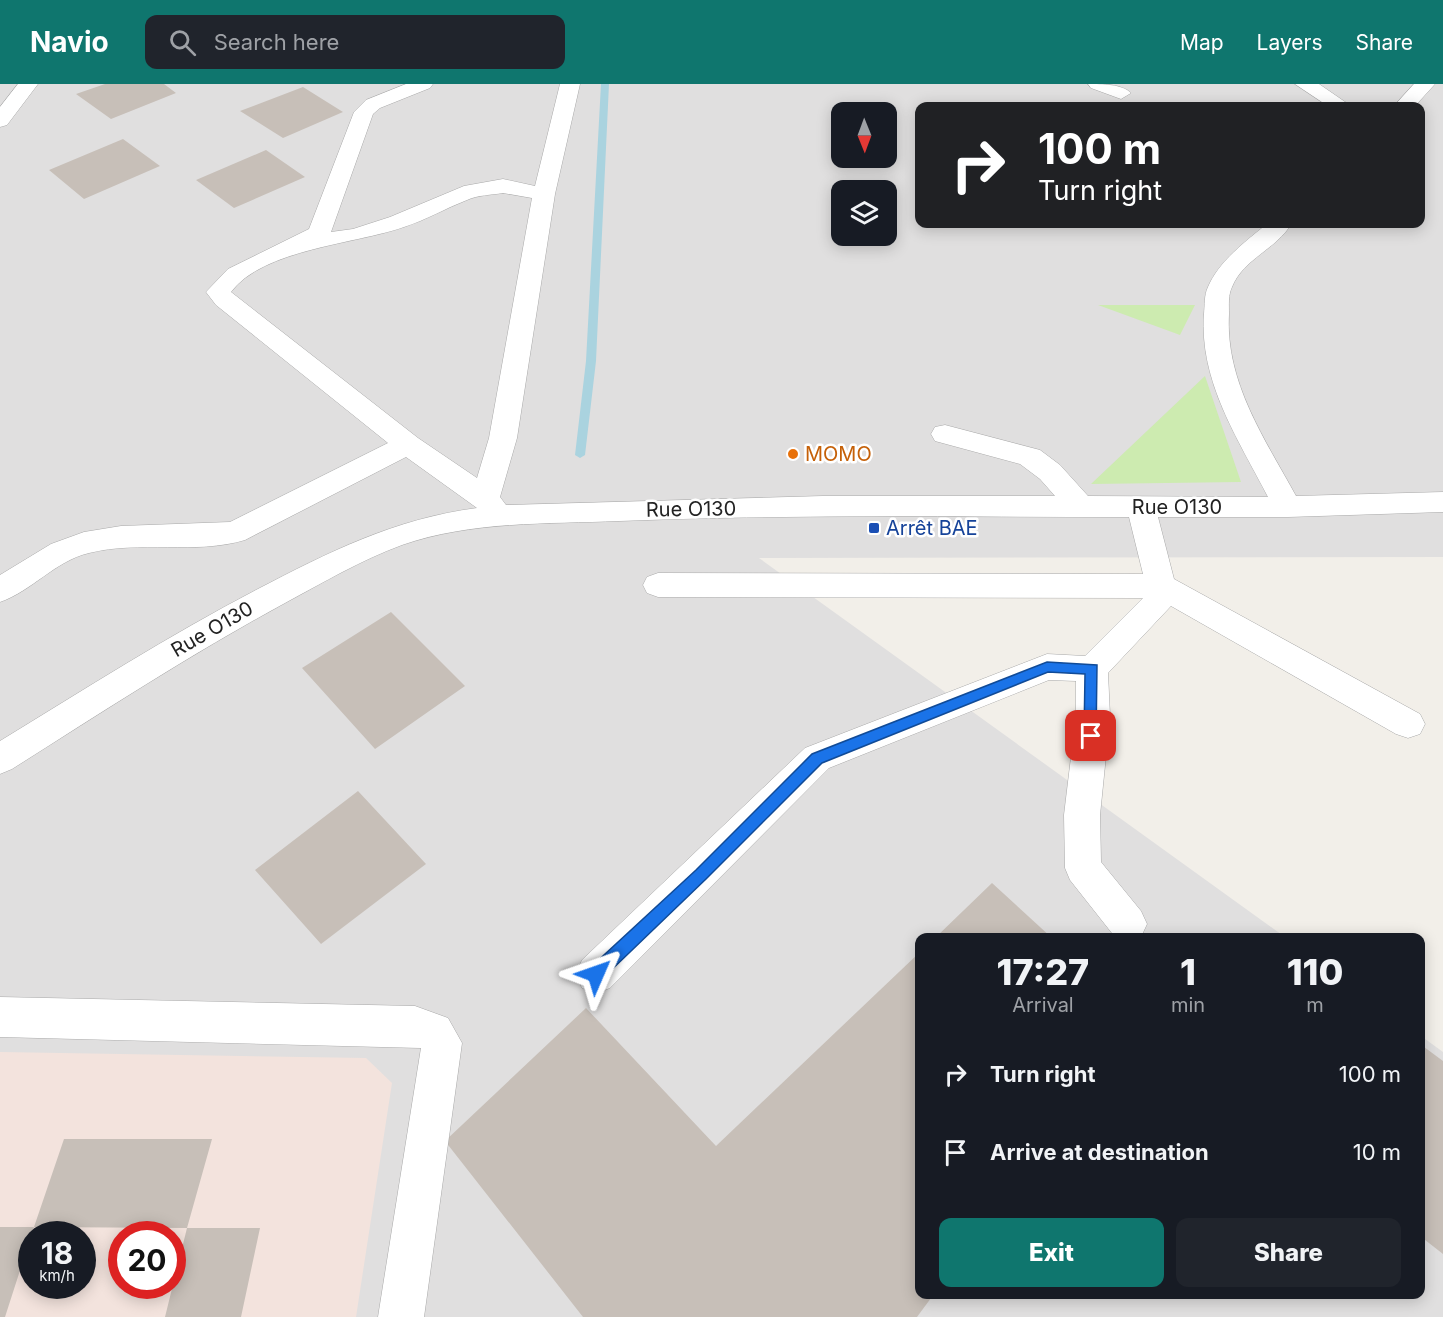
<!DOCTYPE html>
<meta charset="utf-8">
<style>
body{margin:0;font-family:Inter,sans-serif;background:#20242c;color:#f1f3f6;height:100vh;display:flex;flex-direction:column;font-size:22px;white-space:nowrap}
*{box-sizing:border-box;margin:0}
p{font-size:20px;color:#9ea1a6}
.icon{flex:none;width:33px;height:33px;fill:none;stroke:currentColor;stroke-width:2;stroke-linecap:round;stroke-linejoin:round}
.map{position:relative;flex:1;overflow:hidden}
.panel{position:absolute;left:915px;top:849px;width:510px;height:366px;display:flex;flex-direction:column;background:#171b24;border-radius:12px;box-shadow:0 3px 15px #0003}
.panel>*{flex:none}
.banner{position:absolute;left:915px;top:18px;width:510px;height:126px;border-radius:12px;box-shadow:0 3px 15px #0003;background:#202124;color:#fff;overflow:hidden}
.needle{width:39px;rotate:179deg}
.fabs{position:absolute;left:831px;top:18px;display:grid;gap:12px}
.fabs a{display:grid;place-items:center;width:66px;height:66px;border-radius:12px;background:#171b24;box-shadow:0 3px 15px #0003;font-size:30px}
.speed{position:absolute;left:18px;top:1137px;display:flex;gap:12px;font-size:30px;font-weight:700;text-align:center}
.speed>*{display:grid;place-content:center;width:78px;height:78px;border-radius:50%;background:#171b24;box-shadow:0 3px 15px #0003;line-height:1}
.speed small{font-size:15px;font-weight:400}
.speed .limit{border:9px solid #d22;background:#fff;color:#111}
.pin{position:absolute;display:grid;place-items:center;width:51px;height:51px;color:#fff;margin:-26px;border-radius:12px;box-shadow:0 3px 9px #0006}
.me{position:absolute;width:66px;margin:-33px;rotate:47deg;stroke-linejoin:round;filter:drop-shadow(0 0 4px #0008)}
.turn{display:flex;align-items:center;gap:21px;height:126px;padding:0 24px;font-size:27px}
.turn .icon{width:78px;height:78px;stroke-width:2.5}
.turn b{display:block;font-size:42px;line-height:51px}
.eta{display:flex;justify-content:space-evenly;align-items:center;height:102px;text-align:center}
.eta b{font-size:36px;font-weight:800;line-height:42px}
.primary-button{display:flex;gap:12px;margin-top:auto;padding:12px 24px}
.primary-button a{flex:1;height:69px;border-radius:12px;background:#0f766e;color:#fff;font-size:24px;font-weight:800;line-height:69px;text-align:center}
.primary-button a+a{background:#20242c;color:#f1f3f6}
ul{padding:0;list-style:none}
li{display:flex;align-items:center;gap:18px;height:78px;padding:0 24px}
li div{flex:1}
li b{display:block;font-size:22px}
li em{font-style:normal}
header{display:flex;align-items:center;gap:36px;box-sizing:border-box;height:84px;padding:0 30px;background:#0f766e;color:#fff}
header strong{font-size:28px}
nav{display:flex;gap:33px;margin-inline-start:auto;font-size:21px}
.search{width:420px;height:54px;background:#20242c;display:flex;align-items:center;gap:15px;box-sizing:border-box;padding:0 21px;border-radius:12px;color:#9ea1a6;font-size:22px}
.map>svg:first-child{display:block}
</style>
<header>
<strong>Navio</strong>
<div class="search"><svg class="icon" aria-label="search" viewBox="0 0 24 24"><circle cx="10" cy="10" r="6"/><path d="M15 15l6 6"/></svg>Search here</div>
<nav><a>Map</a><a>Layers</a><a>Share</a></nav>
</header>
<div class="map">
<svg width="1443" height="1233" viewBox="0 0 1443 1233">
<rect width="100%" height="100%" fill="#f2efe9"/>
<!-- residential -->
<path fill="#e0dfdf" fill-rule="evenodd" d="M0,0H1443V473L759,474L1285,853L920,854V1210H1420L1421,952L1443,968V1233H0ZM920,22H1420V140H920ZM842,28H886V74H842ZM842,106H886V152H842ZM32,1150H82V1202H32ZM122,1150H172V1202H122Z"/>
<!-- military -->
<path fill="#f3e3dd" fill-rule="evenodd" d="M0,968L366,974L392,999L356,1233H0ZM32,1150H82V1202H32ZM122,1150H172V1202H122Z"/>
<!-- grass -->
<path fill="#cdebb0" d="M1098,221H1195L1180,251Z
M1205,292L1241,398L1091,400Z"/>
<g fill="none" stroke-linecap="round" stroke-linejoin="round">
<!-- stream -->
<path fill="#aad3df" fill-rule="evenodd" d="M601,0H609L596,277L585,371L580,374L575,371L586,277Z"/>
</g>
<!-- building -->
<path fill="#c7bfb8" d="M105,0H164L176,9L111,35L76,10Z
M303,3L343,28L283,54L240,27Z
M123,55L160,82L84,115L49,86Z
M266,66L305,93L234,124L196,96Z
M391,528L465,602L375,665L302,584Z
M358,707L426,780L321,860L255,786Z
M992,799L1052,854H935Z
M920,868V1210H934L917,1233H583L445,1057L586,924L716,1062Z
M1420,960L1443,977V1170L1420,1152Z
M64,1055H212L187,1144L34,1143L5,1233H0V1143H34Z
M187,1144H260L241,1233H165Z"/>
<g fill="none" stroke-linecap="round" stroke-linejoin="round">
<defs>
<path id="minor" d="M18,0H38L7,41L0,43V23Z
M406,0H433L430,4L380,24L373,30L331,148L353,145L390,133L464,102L503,95L535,102L560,0H580L555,110L517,354L500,413L506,421L823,412H1055L1040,395L1020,380L935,357L931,350L935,343L945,341L1040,366L1060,381L1088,412L1268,413C1238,355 1199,297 1204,230C1205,221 1204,211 1208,203C1219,177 1246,157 1267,140H1291C1278,164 1243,175 1232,203C1228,211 1229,221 1229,230C1225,298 1265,355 1296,412L1443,408V428L1288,433H1158L1174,495L1420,630L1425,640L1420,650L1408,654L1396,650L1171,522L1108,589L1110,632L1100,731L1101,778L1141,827L1147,840L1141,853H1115L1070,796L1065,784L1064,731L1076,632V597L1049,596L829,684L610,904L596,909L582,904L576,890L582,876L805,664L1047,570L1085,572L1143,514L658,513L647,509L643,501L647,493L658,489L1143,490L1129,433C959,433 789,430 619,437C548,440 471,437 402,461C361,476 324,498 285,519C191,570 102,628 12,685L0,690V657C85,605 168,552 256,506C329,468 394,435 477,424L406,373L245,456C195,471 140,456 89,469C55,477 32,507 0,518V491L51,460L84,448L121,442L230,438L388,359L216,221L206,208L228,185L309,145L354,28L366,16ZM503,109L532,114L489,354L477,394L418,354L231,208C263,165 356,160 404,143C426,136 446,124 467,116C478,111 491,111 503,109Z
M1088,0C1102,0 1122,0 1131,9L1121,15L1091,4Z
M1295,0H1319L1351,22H1328Z
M1414,0H1435L1415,22H1394Z
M0,913L415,922L448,934L462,959L424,1233H378L421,964L0,953Z"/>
</defs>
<!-- minor casing -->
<use href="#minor" stroke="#a9a9a9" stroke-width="1"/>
<!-- minor -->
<use href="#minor" fill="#fff" fill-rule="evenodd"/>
</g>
<!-- route -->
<path fill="#1a73e8" stroke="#114b97" stroke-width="1.5" d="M1047,578L1097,581L1096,656H1086L1084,652L1085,590L1048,588L822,679L706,795L602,895L596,898L590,895L588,890L590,884L696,786L812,670Z"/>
<!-- markers -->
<circle fill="#e8710a" stroke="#fff" stroke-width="2" cx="793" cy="370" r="6"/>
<rect fill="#1a4fb4" stroke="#fff" stroke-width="2" x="868" y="438" width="12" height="12" rx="3"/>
<g text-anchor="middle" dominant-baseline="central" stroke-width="5" stroke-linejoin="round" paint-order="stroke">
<!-- food labels -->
<g font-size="20" fill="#c56008" stroke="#fff" text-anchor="start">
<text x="805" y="370">MOMO</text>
</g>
<!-- street labels -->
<g font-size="20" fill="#222" stroke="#fff">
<text x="1177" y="423">Rue O130</text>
<text transform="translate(691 425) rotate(-1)">Rue O130</text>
<text transform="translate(212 545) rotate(-30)">Rue O130</text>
</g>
<!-- transit labels -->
<g font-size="20" fill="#164399" stroke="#fff" text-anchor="start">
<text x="886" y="444">Arrêt BAE</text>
</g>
</g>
</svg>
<div class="fabs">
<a><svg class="needle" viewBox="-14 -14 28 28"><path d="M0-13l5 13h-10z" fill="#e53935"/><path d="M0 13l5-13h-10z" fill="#9ea1a6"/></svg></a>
<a><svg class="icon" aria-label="layers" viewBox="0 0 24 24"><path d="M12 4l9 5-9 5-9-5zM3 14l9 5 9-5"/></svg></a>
</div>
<div class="speed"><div>18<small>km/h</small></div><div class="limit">20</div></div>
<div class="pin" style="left:1091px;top:652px;background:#d93025"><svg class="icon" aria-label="arrive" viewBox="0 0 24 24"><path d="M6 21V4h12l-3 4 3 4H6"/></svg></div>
<svg class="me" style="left:596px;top:890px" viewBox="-20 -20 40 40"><path d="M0-17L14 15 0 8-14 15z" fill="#1a73e8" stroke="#fff" stroke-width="4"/></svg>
<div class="banner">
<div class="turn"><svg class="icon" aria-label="right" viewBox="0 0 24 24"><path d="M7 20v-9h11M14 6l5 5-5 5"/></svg><div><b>100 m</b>Turn right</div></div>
</div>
<section class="panel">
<div class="eta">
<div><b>17:27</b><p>Arrival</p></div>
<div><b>1</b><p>min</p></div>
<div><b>110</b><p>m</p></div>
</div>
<ul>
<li><svg class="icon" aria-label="right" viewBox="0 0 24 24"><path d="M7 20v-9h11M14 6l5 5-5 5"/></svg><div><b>Turn right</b></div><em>100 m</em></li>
<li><svg class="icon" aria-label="arrive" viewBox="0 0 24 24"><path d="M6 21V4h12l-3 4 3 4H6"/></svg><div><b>Arrive at destination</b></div><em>10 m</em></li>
</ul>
<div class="primary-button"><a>Exit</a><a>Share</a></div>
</section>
</div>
